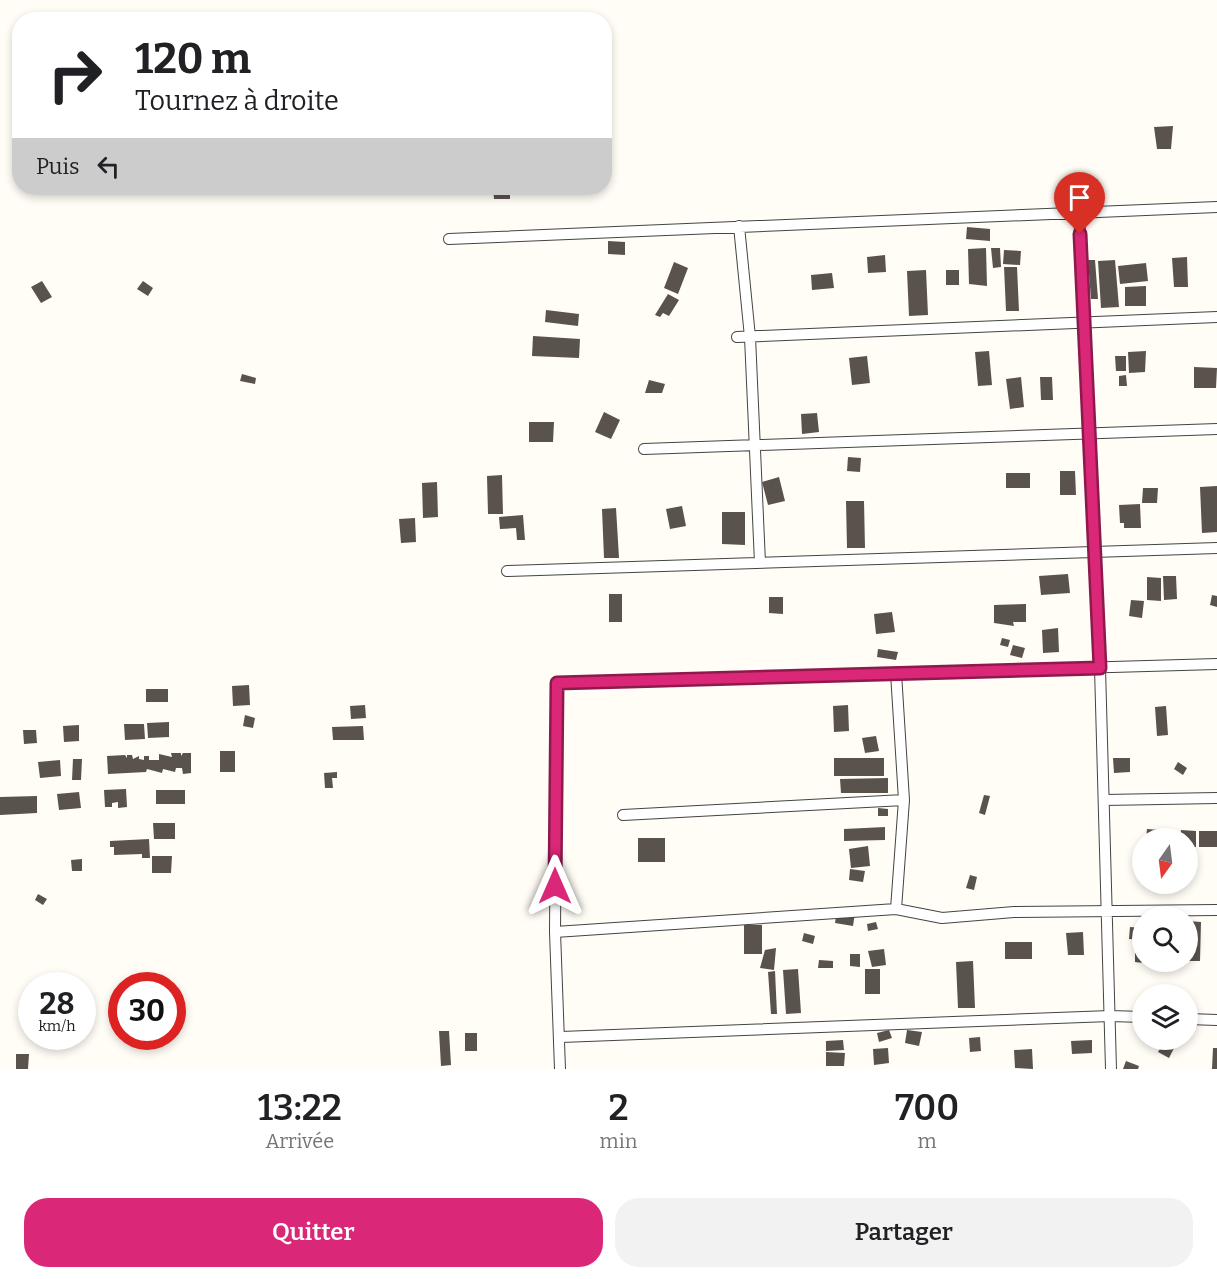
<!DOCTYPE html>
<html lang="fr">
<meta charset="utf-8">
<style>
body{margin:0;font-family:Bitter,serif;background:#f2f2f2;color:#202124;height:100vh;display:flex;flex-direction:column;font-size:22px;white-space:nowrap}
*{box-sizing:border-box;margin:0}
p{font-size:20px;color:#757577}
.icon{flex:none;width:33px;height:33px;fill:none;stroke:currentColor;stroke-width:2;stroke-linecap:round;stroke-linejoin:round}
.map{position:relative;height:1069px;overflow:hidden}
.panel{display:flex;flex-direction:column;background:#fff;flex:1}
.panel>*{flex:none}
.banner{position:absolute;left:12px;top:12px;width:600px;height:183px;border-radius:24px;box-shadow:0 3px 9px #0003;background:#fff;color:#202124;overflow:hidden}
.needle{width:39px;rotate:194deg}
.tools{position:absolute;left:1132px;top:828px;display:grid;gap:12px}
.tools a{display:grid;place-items:center;width:66px;height:66px;border-radius:50%;background:#fff;box-shadow:0 3px 9px #0003;font-size:30px}
.speed{position:absolute;left:18px;top:972px;display:flex;gap:12px;font-size:30px;font-weight:700;text-align:center}
.speed>*{display:grid;place-content:center;width:78px;height:78px;border-radius:50%;background:#fff;box-shadow:0 3px 9px #0003;line-height:1}
.speed small{font-size:15px;font-weight:400}
.speed .limit{border:9px solid #d22;background:#fff;color:#111}
.pin{position:absolute;display:grid;place-items:center;width:51px;height:51px;color:#fff;margin:-62px -26px;border-radius:50% 50% 50% 0;rotate:-45deg;box-shadow:0 0 6px #0007}
.pin .icon{rotate:45deg}
.me{position:absolute;width:66px;margin:-33px;rotate:0deg;stroke-linejoin:round;filter:drop-shadow(0 0 4px #0008)}
.turn{display:flex;align-items:center;gap:21px;height:126px;padding:0 24px;font-size:27px}
.turn .icon{width:78px;height:78px;stroke-width:2.5}
.turn b{display:block;font-size:42px;line-height:51px}
.then{display:flex;align-items:center;height:57px;padding:0 24px;background:#0003;gap:12px;font-size:22px}
.eta{display:flex;justify-content:space-evenly;align-items:center;height:102px;text-align:center}
.eta b{font-size:36px;font-weight:600;line-height:42px}
.button{display:flex;gap:12px;margin-top:auto;padding:12px 24px}
.button a{flex:1;height:69px;border-radius:24px;background:#db2777;color:#fff;font-size:24px;font-weight:600;line-height:69px;text-align:center}
.button a+a{background:#f2f2f2;color:#202124}
.map>svg:first-child{display:block}
</style>
<div class="map">
<svg width="1217" height="1069" viewBox="0 0 1217 1069">
<rect width="100%" height="100%" fill="#fffdf5"/>
<!-- building -->
<path fill="#5a524d" d="M1173,126L1171,149H1157L1154,127Z
M493,188L510,189V199H494Z
M967,227L990,229V241L966,239Z
M608,241L625,242V255L608,254Z
M986,248L987,286L969,284L968,249Z
M991,248H1000L1001,267L993,268Z
M1004,250L1021,251L1020,265L1003,264Z
M885,255L886,272L868,273L867,257Z
M1187,257L1188,287H1174L1172,258Z
M1088,260H1095L1098,299H1091Z
M1115,260L1119,307L1101,308L1098,261Z
M674,262L688,268L678,294L664,288Z
M1146,263L1148,281L1120,284L1118,266Z
M1004,267H1017L1019,311H1006Z
M926,270L928,315L909,316L907,271Z
M946,270H959V285H946Z
M832,273L834,288L812,290L811,275Z
M42,281L52,297L41,303L31,287Z
M143,281L153,288L148,296L137,289Z
M1146,286V306H1125V287Z
M668,294L679,300L669,316L663,313L660,317L655,315Z
M546,310L579,314L578,326L545,322Z
M533,336L580,339L579,358L532,356Z
M989,351L992,385L978,386L975,352Z
M1146,351L1145,372L1129,373L1128,352Z
M867,356L870,383L852,385L849,358Z
M1115,356H1126V371H1116Z
M1194,367L1217,368L1216,388H1194Z
M242,374L256,378L255,384L240,381Z
M1126,375L1127,386H1119V376Z
M1021,377L1024,407L1010,409L1006,379Z
M1040,377H1052L1053,400H1041Z
M649,380L665,384L662,393H645Z
M604,412L620,420L611,439L595,432Z
M817,413L819,432L802,434L801,414Z
M529,422H554L553,442H529Z
M848,457L861,458L860,472L847,471Z
M1060,471H1075L1076,495H1060Z
M1006,473H1030V488H1006Z
M502,475L503,514H488L487,476Z
M779,477L785,501L768,505L762,482Z
M437,482L438,517L423,518L422,483Z
M1217,486V532L1202,533L1200,487Z
M1143,488H1158L1157,503H1142Z
M846,501H864L865,548H847Z
M1140,504L1141,528H1124V523H1120L1119,505Z
M682,506L686,526L670,529L666,509Z
M616,508L619,558H604L602,509Z
M722,512H745V545L722,544Z
M523,515L525,540H517L516,528L500,529L499,517Z
M415,518L416,542L401,543L399,519Z
M1068,574L1070,593L1041,595L1039,576Z
M1163,576H1176L1177,599L1164,600Z
M1147,577L1161,578V601L1147,600Z
M609,594H622V622H609Z
M1212,595L1217,596V607L1210,605Z
M769,597H783V614L769,613Z
M1131,600L1144,601L1142,618L1129,616Z
M1026,604V622H1013L1014,626L994,623V605Z
M892,612L895,632L876,634L874,614Z
M1058,628L1059,652L1043,653L1042,630Z
M1002,638L1010,640L1008,647L1000,645Z
M1013,645L1025,648L1022,658L1010,655Z
M878,649L898,652L896,660L877,657Z
M249,685L250,705L233,706L232,686Z
M146,689H168V702H146Z
M365,705L366,718L351,719L350,706Z
M848,705L849,731L834,732L833,706Z
M1166,706L1168,735L1157,736L1155,707Z
M245,715L255,718L253,728L243,726Z
M169,722V737L148,738L147,723Z
M124,724H144L145,739L125,740Z
M79,725V741L64,742L63,726Z
M363,726L364,740H333L332,727Z
M23,730H36L37,743L24,744Z
M876,736L879,751L865,753L862,738Z
M220,751H235V772H220Z
M171,753H181V756L183,753H191V773L183,774L182,768H176L175,772L163,769L162,773L147,769L146,772L108,774L107,756L125,755L127,758V755H132L133,759L139,756V759L144,760V756H149V760H159V754L172,757Z
M834,758H884V776H834Z
M1113,758H1130V772L1114,773Z
M73,759H82L81,780H72Z
M60,760L61,776L40,778L38,762Z
M1178,762L1187,768L1183,775L1174,769Z
M337,772V778H332L333,788H325L324,773Z
M888,778V793H841L840,779Z
M126,789L127,807L118,808V802L112,803V807H105L104,790Z
M156,790H185V804H156Z
M79,792L81,808L59,810L57,794Z
M984,795L990,796L985,815L979,813Z
M37,796V813L0,815V797Z
M878,808L888,809V816H878Z
M153,823H175V839H154Z
M885,827V840L844,841V829Z
M1147,829L1160,830V838H1146Z
M1181,830L1196,831V847H1188V838H1180Z
M1199,831H1217V847H1199Z
M638,838H665V862H638Z
M149,839L150,858H142V854L114,855V847H110V841Z
M868,846L870,866L851,868L849,849Z
M152,856H172L171,873H152Z
M82,859V871H72L71,860Z
M850,869L865,871L863,882L849,880Z
M970,875L977,877L974,890L966,888Z
M38,894L47,899L43,905L35,900Z
M837,910L855,913L853,926L835,923Z
M1188,921L1201,922L1200,961H1188Z
M876,922L878,929L868,931L867,924Z
M744,925H762V954H744Z
M1130,927L1143,928V940L1129,939Z
M1083,932L1084,955H1068L1066,933Z
M804,933L815,936L813,944L802,941Z
M1005,942H1032V959H1005Z
M1135,947L1143,948V963L1135,962Z
M776,948L774,970L760,968L765,950Z
M884,949L886,965L872,967L868,951Z
M850,954H860V967L850,966Z
M819,960L833,961V968H818Z
M973,961L975,1008H958L956,962Z
M798,969L801,1013L786,1014L783,970Z
M865,969H880V994H865Z
M775,971L777,1014H771L768,972Z
M889,1030L892,1038L879,1042L877,1033Z
M907,1030L922,1032L919,1046L905,1043Z
M439,1031H449L451,1065L441,1066Z
M465,1033H477V1051H465Z
M980,1037L981,1051L970,1052L969,1038Z
M843,1040L844,1050L826,1051V1041Z
M1092,1040V1053L1072,1054L1071,1041Z
M1165,1040L1175,1046L1169,1058L1158,1052Z
M888,1048L889,1063L874,1065L873,1049Z
M1213,1048H1217V1069H1212Z
M1032,1049L1033,1069L1015,1068L1014,1050Z
M826,1052L845,1053L844,1066H826Z
M16,1054H29L28,1069H16Z
M1126,1061L1139,1066L1138,1069H1123Z"/>
<g fill="none" stroke-linecap="round" stroke-linejoin="round">
<defs>
<path id="minor" d="M1079,212L1100,668L1111,1069
M739,226L750,337L760,563
M449,239L1217,207
M737,337L1217,317
M644,449L1217,429
M507,571L1217,548
M896,673L904,800L896,909
M1104,800L1217,798
M623,815L904,800
M555,932L896,909L942,918L1014,912L1217,910
M1188,1019L1217,1020
M561,1037L1110,1016L1143,1017
M560,1069L555,932L557,683L1217,664"/>
</defs>
<!-- minor casing -->
<use href="#minor" stroke="#444" stroke-width="12"/>
<!-- minor -->
<use href="#minor" stroke="#fff" stroke-width="10"/>
</g>
<g fill="none" stroke-linecap="round" stroke-linejoin="round">
<defs>
<path id="route" d="M555,886L557,683L1100,668L1080,234"/>
</defs>
<!-- route casing -->
<use href="#route" stroke="#8e194d" stroke-width="15"/>
<!-- route -->
<use href="#route" stroke="#db2777" stroke-width="10"/>
</g>
</svg>
<div class="tools">
<a><svg class="needle" viewBox="-14 -14 28 28"><path d="M0-13l5 13h-10z" fill="#e53935"/><path d="M0 13l5-13h-10z" fill="#757577"/></svg></a>
<a><svg class="icon" aria-label="search" viewBox="0 0 24 24"><circle cx="10" cy="10" r="6"/><path d="M15 15l6 6"/></svg></a>
<a><svg class="icon" aria-label="layers" viewBox="0 0 24 24"><path d="M12 4l9 5-9 5-9-5zM3 14l9 5 9-5"/></svg></a>
</div>
<div class="speed"><div>28<small>km/h</small></div><div class="limit">30</div></div>
<div class="pin" style="left:1080px;top:234px;background:#d93025"><svg class="icon" aria-label="arrive" viewBox="0 0 24 24"><path d="M6 21V4h12l-3 4 3 4H6"/></svg></div>
<svg class="me" style="left:555px;top:886px" viewBox="-20 -20 40 40"><path d="M0-17L14 15 0 8-14 15z" fill="#db2777" stroke="#fff" stroke-width="4"/></svg>
<div class="banner">
<div class="turn"><svg class="icon" aria-label="right" viewBox="0 0 24 24"><path d="M7 20v-9h11M14 6l5 5-5 5"/></svg><div><b>120 m</b>Tournez à droite</div></div>
<div class="then">Puis<svg class="icon" aria-label="left" viewBox="0 0 24 24"><path d="M17 20v-9H6M10 6l-5 5 5 5"/></svg></div>
</div>
</div>
<section class="panel">
<div class="eta">
<div><b>13:22</b><p>Arrivée</p></div>
<div><b>2</b><p>min</p></div>
<div><b>700</b><p>m</p></div>
</div>
<div class="button"><a>Quitter</a><a>Partager</a></div>
</section>
